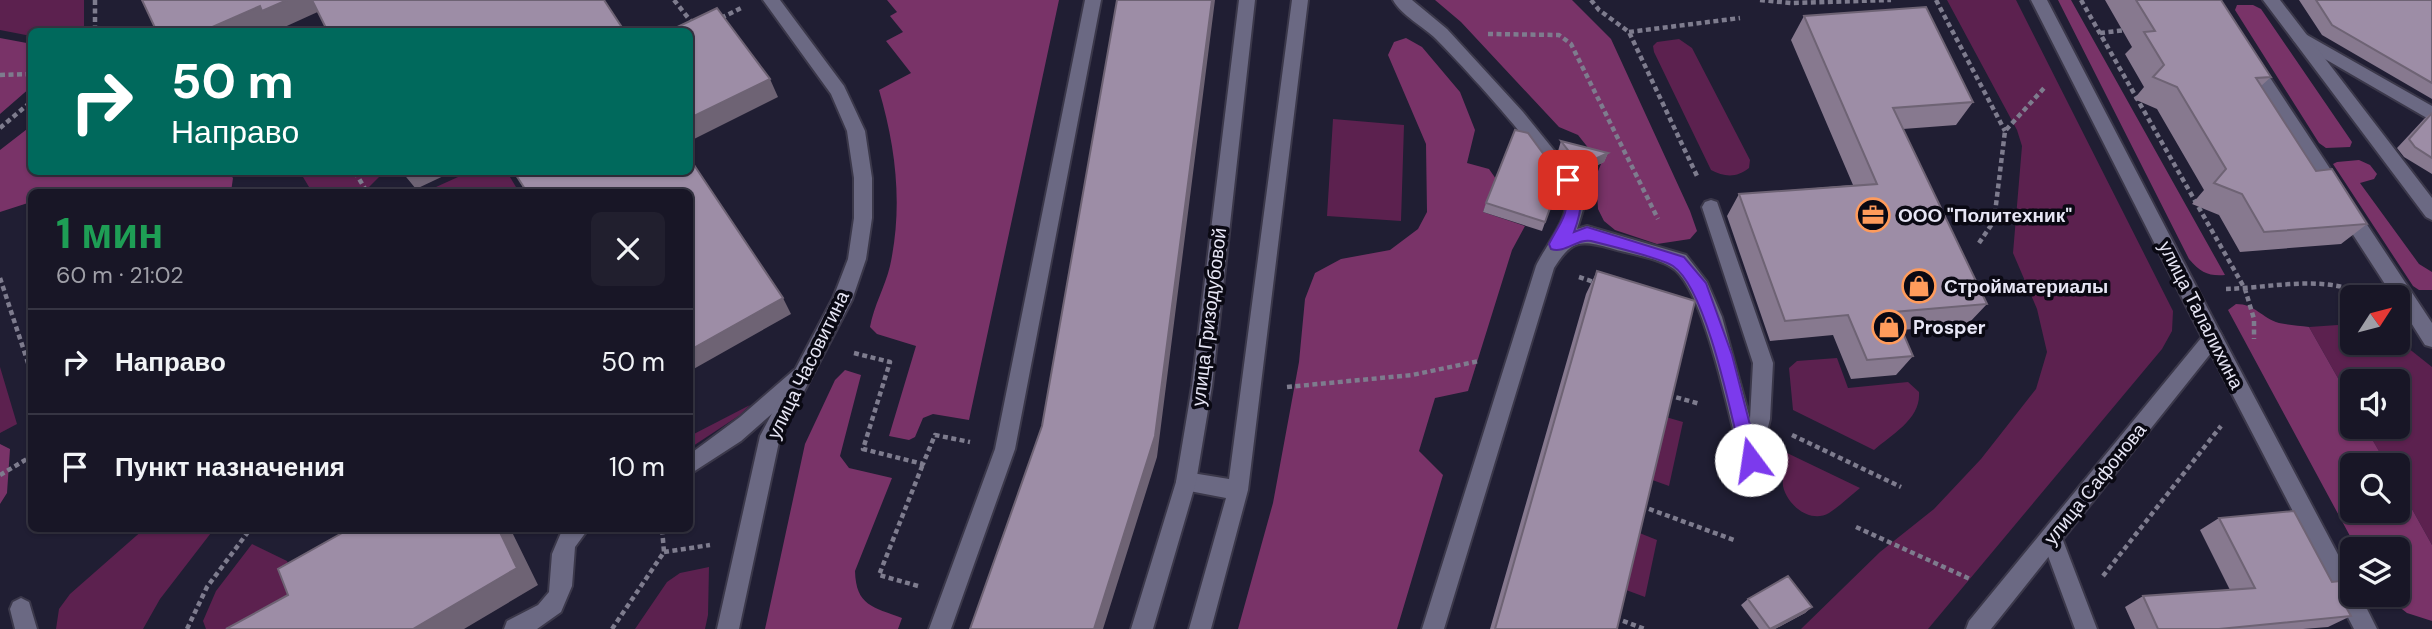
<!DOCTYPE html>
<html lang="ru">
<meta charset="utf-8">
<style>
body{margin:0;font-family:"DM Sans",sans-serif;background:#211f2e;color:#f1f3f6;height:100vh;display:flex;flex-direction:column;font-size:26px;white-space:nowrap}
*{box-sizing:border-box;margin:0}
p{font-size:23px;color:#9f9fa7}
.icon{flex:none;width:38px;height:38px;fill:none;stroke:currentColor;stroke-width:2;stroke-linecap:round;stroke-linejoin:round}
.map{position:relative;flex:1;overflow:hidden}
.drawer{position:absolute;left:28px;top:189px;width:665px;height:343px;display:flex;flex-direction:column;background:#181626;border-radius:10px;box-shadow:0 2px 5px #0004,0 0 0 2px #363543}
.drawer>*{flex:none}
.banner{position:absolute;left:28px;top:28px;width:665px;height:147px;border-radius:10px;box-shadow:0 2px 5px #0004,0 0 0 2px #363543;background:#00695c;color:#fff;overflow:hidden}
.needle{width:46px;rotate:54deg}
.buttons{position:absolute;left:2340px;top:285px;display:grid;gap:14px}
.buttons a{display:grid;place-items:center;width:70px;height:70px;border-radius:10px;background:#181626;box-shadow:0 2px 5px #0004,0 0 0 2px #363543;font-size:35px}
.pin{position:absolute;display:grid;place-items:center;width:60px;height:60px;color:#fff;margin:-30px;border-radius:14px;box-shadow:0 4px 10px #0006}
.me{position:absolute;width:77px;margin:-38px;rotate:346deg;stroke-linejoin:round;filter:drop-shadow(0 0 5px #0008)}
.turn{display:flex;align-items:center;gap:24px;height:147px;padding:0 28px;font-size:32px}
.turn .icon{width:91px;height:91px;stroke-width:2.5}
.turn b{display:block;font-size:49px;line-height:60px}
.round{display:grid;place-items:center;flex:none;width:74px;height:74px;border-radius:10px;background:#211f2e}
.headline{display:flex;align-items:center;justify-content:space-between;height:119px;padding:0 28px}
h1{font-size:42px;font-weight:700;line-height:52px;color:#1e9e55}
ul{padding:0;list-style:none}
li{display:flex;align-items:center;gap:21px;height:105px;padding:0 28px;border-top:2px solid #363543}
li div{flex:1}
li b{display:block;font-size:26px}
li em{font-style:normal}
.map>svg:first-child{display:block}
</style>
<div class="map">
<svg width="2432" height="629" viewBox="0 0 2432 629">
<rect width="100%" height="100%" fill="#201e33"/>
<!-- green -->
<path fill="#5c214f" d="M0,0H84V31L32,32L31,36L0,30Z
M1947,0H2016L2173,311L2172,331L2162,349L1928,629H1801L1880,552L1934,509L1981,459L2036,389L2047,352L2037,309L2013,253L2022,146L2017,130Z
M1679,39L1692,48L1750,160L1749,168C1737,178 1724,177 1711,170L1654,52L1653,46L1657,42Z
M1333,119L1404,125L1401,221L1327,216Z
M300,172H384L364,192H312Z
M469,172H507L519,192H425Z
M2352,324V343H2398V340L2432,367V545L2398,484V466L2387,465L2365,427H2398V382H2352V403L2309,327Z
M1837,358L1848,388L1908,382L1919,392C1921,419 1892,434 1874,450L1793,410L1789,368L1797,361Z
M0,367L17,424L0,433Z
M750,405L740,415L690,448V436Z
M1659,415L1683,422L1669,486L1644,477Z
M1785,452L1860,488C1850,496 1840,506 1829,513C1810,524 1787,505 1783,486C1782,475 1785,462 1785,452Z
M144,529H214L160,599L143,629H56L59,609L70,594Z
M1632,530L1657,540L1645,597L1618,587Z
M252,544L287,561L304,608L266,629H206L203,621L216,591Z
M709,567L708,615L705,629H635L667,582L680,573Z"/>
<!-- forest -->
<path fill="#793368" d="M887,0H1059L969,420L933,414L923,418L915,437L909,440L889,436L916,346L877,334L870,327C874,305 885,287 890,266C903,206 896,148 879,90L911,73L886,41L903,32L890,16L897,12Z
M1435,0H1572L1611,39L1690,211L1697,231L1690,239L1657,244L1615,230L1604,221L1598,209L1596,176L1601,164L1578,135L1559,127L1461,22Z
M2058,0H2071L2225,275C2208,276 2201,273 2189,259Z
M2237,5H2253L2261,9L2352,142L2350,147L2326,148L2319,143L2235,10Z
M0,38L32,44L31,87L0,114Z
M1406,38L1422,47L1460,92L1475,130L1467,163L1489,169L1496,179L1483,212L1525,226L1512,250L1468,391L1435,398L1419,451L1443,475L1397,629H1238L1273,503L1299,362L1305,299L1315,273L1341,259L1390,250L1418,229L1427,212L1426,144L1388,55L1394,42Z
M31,126L32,172H228L233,178L231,192H32L31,202L0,212V150Z
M2359,160L2370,165L2377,174L2374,179L2360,183L2419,264L2432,272V290H2419L2413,286L2333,164L2337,162Z
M2236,304C2255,304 2262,318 2279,323C2288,325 2299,326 2309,327L2352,403V427H2365L2387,465L2352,466V511H2398V484L2432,545V621L2407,613L2384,595H2398V550L2357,549L2228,310Z
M845,370L861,375L840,456L849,468L892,478L855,571C856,606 873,607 902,618L898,629H765L805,444L835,380Z
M0,444L10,449L7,493L0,504Z"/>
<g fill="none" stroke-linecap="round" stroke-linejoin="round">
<defs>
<path id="service" d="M1085,0H1101L1015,449L951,629H929L995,449Z
M1292,0H1308L1248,490L1211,629H1189L1226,498L1179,489L1176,482L1179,475L1186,472L1229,479Z
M1393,0H1412L1447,29L1523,112L1574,175L1585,203L1577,229L1587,226L1686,255L1707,282L1722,317L1750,419L1753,363L1702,207L1705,202L1711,200L1717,202L1773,363L1770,419L1758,467L1751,469L1744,467L1741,460C1730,421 1704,285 1671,267C1655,257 1629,254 1610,248C1579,239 1571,241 1554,268L1444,629H1422L1536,266C1543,250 1569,218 1566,201C1562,173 1461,64 1436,39C1423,26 1402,16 1393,0Z
M2300,31L2432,106V121L2294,41L2292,37L2294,33Z
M2251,56L2257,58L2432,323V347L2425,345L2398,302V298H2394L2245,68L2242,63L2245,58Z
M801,367L808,370L811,376L808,382L741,441L690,474V454L740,417L794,370Z
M2052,527L2059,530L2097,629H2075L2041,537L2045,530Z
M563,528H589L575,547L572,586L561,612L537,629H504L507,621L538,605L549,592L552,554Z
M21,598L29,602L37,629H15L10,609L13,602Z"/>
<path id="minor" d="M763,0H780L844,86L865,131L872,178V218L866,259L852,300L780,437L739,629H717L760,436L833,298L848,259L854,218V178L847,131L831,94Z
M1239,0H1255L1212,386L1196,482L1153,629H1131L1176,482L1192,386Z
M2263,0H2280L2432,198V220L2426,217Z
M2213,330L2220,332L2352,581V595H2360L2377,629H2354L2203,338L2206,332Z"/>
<path id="secondary" d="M2031,0H2047L2223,338L1991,629H1966L1969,621L2202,337Z"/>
</defs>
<!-- service casing -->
<use href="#service" stroke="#3b384a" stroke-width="4"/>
<!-- minor casing -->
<use href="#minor" stroke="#3b384a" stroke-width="4"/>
<!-- secondary casing -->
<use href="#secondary" stroke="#3b384a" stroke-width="4"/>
<!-- path -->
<path stroke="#7e7c8e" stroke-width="4.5" stroke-dasharray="5 3.5" stroke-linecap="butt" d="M95,0V32
M674,0L693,24
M1591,0L1599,10L1629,32L1697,176
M1760,0L1791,3L1891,0
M1936,0L2005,131
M2081,0L2245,289L2254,319V339
M721,18L741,8
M1629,32L1740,18
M2100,33L2126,30
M1488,34L1559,35L1571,44L1658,219
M0,75L32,74
M0,128L32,101
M355,172L367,192
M1979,243L1994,221L2005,131L2046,86
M1579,277L1597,283
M0,278L32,375
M2226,289C2267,288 2317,276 2356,291
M854,353L890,362L863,449L923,464L935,435L970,442
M1287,387L1412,375L1479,361
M1668,395L1700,404
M1792,435L1901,487
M0,475L32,456
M1641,506L1734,540
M1856,527L1970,579
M664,552L710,545
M2103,576L2221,426
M918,586L879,575L923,464
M1615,618L1645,629
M187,629L207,587L251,528
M612,629L664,552L662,528"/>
<!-- service -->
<use href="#service" fill="#6b6983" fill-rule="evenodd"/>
<!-- minor -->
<use href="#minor" fill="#6b6983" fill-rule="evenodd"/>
<!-- secondary -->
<use href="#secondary" fill="#6b6983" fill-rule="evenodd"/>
</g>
<!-- wall -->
<path fill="#87798f" d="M2105,0H2221L2271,77L2261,86L2316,171L2367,224L2341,244L2240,252L2219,215L2192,204L2204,190L2157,109L2134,99L2144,87L2125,54L2132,47Z
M2299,0H2432V99L2322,35Z
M1804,16L1973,102L1956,125L1903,129L1987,304L1968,324L1902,330L1913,356L1896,375L1851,379L1833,335L1770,341L1727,216L1739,194L1853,185L1791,40Z
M2432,112V174L2404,157L2397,148L2424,119Z
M1561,141L1608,153L1604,162L1577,175L1558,151Z
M1561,178L1542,231L1483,212L1486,203Z
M1597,271L1617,629H1490L1586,294Z
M2219,518L2342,600L2351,616L2328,627L2303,629H2135L2125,607L2143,596L2230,590L2200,530Z
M1748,599L1812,607L1805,613L1775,629H1759L1741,605Z"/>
<!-- shaded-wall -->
<path fill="#6e6374" d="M287,0H314L322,10L278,30L275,26L261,32H201L260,6Z
M1212,0H1215L1157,457L1103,629H1094Z
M770,79L778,97L690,141V118Z
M1608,153L1604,162L1577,175L1580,166Z
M402,172H452L416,189Z
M783,298L791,314L690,371V350Z
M498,528H510L538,585L464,629H413Z
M1812,607L1805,613L1775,629H1771Z"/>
<!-- building -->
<path fill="#9d8da6" stroke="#6e6374" stroke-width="2" d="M142,0H287L262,11L260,6L201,32H157Z
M312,0H604L625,32H328Z
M1117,0H1212L1155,436L1094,629H970L1042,426Z
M2136,0H2221L2271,77L2256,78L2316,171L2332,169L2367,224L2264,232L2242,194L2214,183L2226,169L2177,87L2153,77L2164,65L2144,32L2155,31Z
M2316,0H2432V83L2332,25Z
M1926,7L1973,102L1893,108L1987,304L1894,312L1913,356L1867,360L1848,315L1785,321L1739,194L1877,184L1804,16Z
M717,8L770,79L690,118V32H667Z
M2432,113V158L2415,147L2409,139Z
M1515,130L1528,133L1561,178L1545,222L1486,203Z
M1561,141L1608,153L1580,166Z
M690,159L783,298L690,350V192H527L514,172H690Z
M1597,271L1695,301L1617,629H1495Z
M2294,511L2332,582L2340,581L2342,600L2351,616L2219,629H2158L2143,596L2255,588L2219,518Z
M351,528H498L517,568L413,629H226L288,595L278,569Z
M1788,576L1812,607L1770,629L1748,599Z"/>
<!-- route -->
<path fill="#7c3aed" stroke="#51269a" stroke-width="2" d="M1568,174C1589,182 1580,216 1574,232L1587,227L1684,257L1706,283L1732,355L1759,460L1757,466L1751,468L1745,466L1742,460C1732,419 1707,289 1673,266C1663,259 1607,245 1591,241C1578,238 1565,254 1551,249L1549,244C1564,215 1572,214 1561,180Z"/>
<!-- icons -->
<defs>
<symbol id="office-ring" viewBox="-11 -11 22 22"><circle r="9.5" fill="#0a0913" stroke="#ff9b5b" stroke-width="1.5"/><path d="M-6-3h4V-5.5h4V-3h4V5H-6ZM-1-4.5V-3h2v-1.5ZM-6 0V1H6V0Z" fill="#ff9b5b"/></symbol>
<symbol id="shop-ring" viewBox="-11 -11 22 22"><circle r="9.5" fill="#0a0913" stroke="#ff9b5b" stroke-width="1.5"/><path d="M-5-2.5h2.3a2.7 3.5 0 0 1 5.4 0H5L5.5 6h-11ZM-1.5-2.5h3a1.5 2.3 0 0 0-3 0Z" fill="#ff9b5b"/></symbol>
</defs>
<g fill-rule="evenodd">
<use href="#office-ring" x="1854" y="196" width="38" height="38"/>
<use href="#shop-ring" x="1900" y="267" width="38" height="38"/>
<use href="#shop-ring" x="1870" y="308" width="38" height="38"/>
</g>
<g text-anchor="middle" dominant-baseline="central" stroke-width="7" stroke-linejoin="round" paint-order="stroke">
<!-- poi labels -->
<g font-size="19" font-weight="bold" fill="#e7e6f5" stroke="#0a0913" text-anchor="start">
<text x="1898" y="215">ООО "Политехник"</text>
<text x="1944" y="286">Стройматериалы</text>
<text x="1913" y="327">Prosper</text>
</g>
<!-- street labels -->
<g font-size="19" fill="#e7e6f5" stroke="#0a0913">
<text transform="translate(2201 315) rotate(63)">улица Талалихина</text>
<text transform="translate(1209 317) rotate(-83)">улица Гризодубовой</text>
<text transform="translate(808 365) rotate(-64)">улица Часовитина</text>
<text transform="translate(2095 484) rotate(-51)">улица Сафонова</text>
</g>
</g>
</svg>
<div class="buttons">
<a><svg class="needle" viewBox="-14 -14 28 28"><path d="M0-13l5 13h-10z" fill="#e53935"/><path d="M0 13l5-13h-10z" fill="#9f9fa7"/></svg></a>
<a><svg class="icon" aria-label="sound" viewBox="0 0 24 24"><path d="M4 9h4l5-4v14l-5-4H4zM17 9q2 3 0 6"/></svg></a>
<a><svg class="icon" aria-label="search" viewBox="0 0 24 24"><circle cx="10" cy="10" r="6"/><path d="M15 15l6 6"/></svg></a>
<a><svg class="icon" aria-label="layers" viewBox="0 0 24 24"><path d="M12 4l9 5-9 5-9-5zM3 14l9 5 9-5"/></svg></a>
</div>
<div class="pin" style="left:1568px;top:180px;background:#d93025"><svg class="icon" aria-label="arrive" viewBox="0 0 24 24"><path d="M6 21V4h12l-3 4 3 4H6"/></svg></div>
<svg class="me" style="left:1751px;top:460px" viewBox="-20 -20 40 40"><circle r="19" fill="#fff"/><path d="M0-13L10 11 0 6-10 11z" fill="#7c3aed"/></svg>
<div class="banner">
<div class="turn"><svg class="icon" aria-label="right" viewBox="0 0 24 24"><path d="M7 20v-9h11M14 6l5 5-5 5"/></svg><div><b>50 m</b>Направо</div></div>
</div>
<section class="drawer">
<div class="headline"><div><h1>1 мин</h1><p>60 m · 21:02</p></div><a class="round"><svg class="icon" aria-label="close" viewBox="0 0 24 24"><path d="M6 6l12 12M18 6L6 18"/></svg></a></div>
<ul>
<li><svg class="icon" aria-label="right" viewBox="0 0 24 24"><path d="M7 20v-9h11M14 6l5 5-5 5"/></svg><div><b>Направо</b></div><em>50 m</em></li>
<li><svg class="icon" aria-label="arrive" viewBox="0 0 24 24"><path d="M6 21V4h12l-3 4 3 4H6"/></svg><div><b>Пункт назначения</b></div><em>10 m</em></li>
</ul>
</section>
</div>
